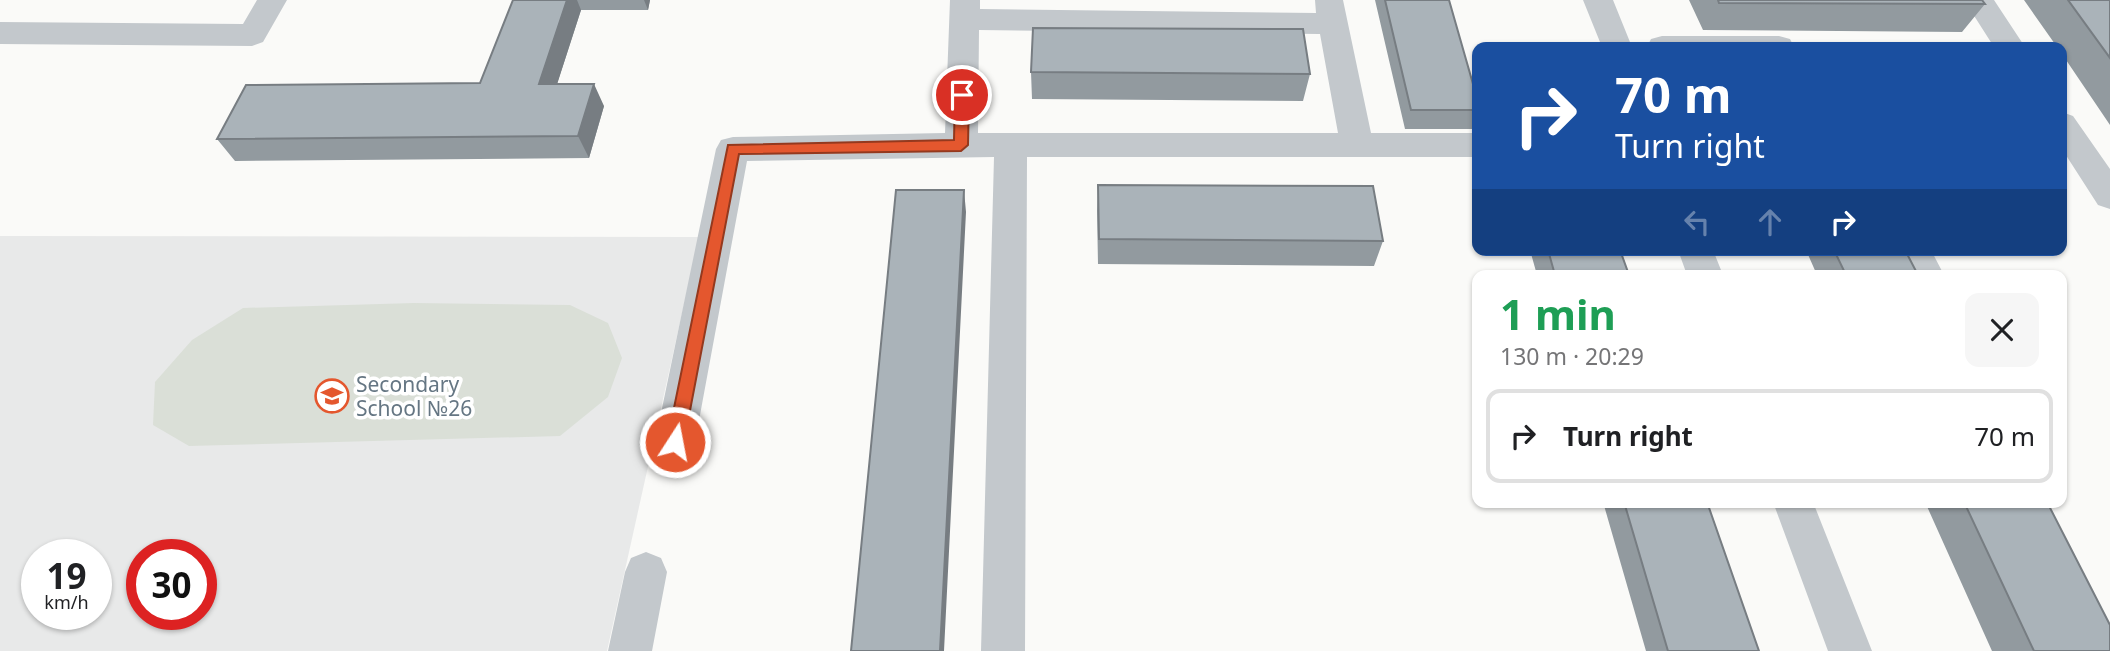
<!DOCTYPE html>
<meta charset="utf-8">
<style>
body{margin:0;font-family:"Noto Sans",sans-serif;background:#f6f6f6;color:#202124;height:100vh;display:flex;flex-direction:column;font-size:26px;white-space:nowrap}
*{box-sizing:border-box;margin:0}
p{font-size:23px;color:#757577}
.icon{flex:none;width:38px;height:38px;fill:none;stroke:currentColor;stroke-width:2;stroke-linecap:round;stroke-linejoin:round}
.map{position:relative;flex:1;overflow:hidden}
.details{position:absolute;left:1472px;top:270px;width:595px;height:238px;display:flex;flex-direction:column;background:#fff;border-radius:14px;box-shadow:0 2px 5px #0004}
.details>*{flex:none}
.top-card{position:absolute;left:1472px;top:42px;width:595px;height:214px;border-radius:14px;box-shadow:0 2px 5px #0004;background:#1a4fa0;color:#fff;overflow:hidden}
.speed{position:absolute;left:21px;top:539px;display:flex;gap:14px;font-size:35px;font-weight:700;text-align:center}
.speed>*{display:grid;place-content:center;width:91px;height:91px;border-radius:50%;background:#fff;box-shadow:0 2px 5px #0004;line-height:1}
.speed small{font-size:18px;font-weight:400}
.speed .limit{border:10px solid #d22;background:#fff;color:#111}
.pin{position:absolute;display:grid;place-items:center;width:60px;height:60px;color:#fff;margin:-30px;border:4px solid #fff;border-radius:50%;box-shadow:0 2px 7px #0007}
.me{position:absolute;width:77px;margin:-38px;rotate:11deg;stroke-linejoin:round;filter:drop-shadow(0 0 5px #0008)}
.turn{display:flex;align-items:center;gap:24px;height:147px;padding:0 28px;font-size:32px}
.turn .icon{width:91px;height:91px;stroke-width:2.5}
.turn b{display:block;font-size:49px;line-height:60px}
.lanes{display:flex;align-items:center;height:66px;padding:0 28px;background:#0003;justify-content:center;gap:35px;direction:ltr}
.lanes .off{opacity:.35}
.round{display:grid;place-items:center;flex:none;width:74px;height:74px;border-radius:14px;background:#f6f6f6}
.headline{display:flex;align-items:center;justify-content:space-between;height:119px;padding:0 28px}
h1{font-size:42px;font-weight:700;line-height:52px;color:#1e9e55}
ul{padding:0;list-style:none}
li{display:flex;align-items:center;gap:21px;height:94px;margin:0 14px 10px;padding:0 14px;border:4px solid #e0e0e0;border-radius:14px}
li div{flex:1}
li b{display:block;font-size:26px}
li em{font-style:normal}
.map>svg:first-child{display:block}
</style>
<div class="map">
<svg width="2110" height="651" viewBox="0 0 2110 651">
<rect width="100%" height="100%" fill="#fafaf8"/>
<!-- built -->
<path fill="#e8e9e9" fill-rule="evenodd" d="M0,236L699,237L607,651H0ZM37,555H96V614H37ZM142,555H201V614H142Z"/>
<!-- green -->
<path fill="#dadfd7" d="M414,303L570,305L608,323L622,358L608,397L560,436L189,446L153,425L155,382L192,340L243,308Z"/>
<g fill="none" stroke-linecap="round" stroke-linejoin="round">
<!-- street -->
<path fill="#c3c8cc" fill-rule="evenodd" d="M257,0H287L263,42L252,46L0,44V22L243,24Z
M950,0H980V9L1316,13L1315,0H1343L1371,133H1477V157H1027L1025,651H981L994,157L747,161L695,442L689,454L675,459L661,454L655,442L716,149L721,140L733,137L945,133ZM979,30L1320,34L1338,133H978Z
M1583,0H1613L1632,47H1602Z
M1964,0H1994L2025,47H1994Z
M1662,36H1779L1790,39L1794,47H1647L1651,39Z
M2062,112L2073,116L2110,169V209L2098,205L2062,149Z
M1678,250H1713L1723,275H1687Z
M1896,250H1931L1944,275H1908Z
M1773,502H1813L1872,651H1828Z
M646,552L661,558L667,572L652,651H608L625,572L631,558Z"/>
</g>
<!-- wall -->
<path fill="#929a9f" d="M513,0H650L648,10H581L557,84L604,106L589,158L235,161L217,139L480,83Z
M1375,0H1449L1477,98V118L1472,129H1405Z
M1689,0H1982L1985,4L1962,32L1703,30Z
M2024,0H2110V125L2062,54V47H2057Z
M1031,72L1310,74L1303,101L1032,99Z
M1098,185L1383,241L1374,266L1098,264L1097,211Z
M1530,250H1620L1629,275H1537Z
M1806,250H1905L1918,275H1817Z
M1603,502H1707L1759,651H1646Z
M1925,502H2047L2110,651H1992Z"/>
<!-- shaded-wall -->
<path fill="#777d82" d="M567,0H577L581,10L550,106L539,84Z
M644,0H650L648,10Z
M594,84L604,106L589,158L578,136Z
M964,190L966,212L944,651H940Z"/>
<!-- building -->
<path fill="#aab3b9" stroke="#777d82" stroke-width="2" d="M513,0H567L539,84H594L578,136L217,139L246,85L480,83Z
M1385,0H1449L1477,98V110H1411Z
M1718,0H1982L1985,4L1719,3Z
M2068,0H2110V58Z
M1033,28L1303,29L1310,74L1031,72Z
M1098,185L1373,186L1383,241L1099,239Z
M896,190H964L940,651H851Z
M1548,250H1620L1629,275H1555Z
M1834,250H1905L1918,275H1846Z
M1624,502H1707L1759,651H1668Z
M1964,502H2047L2110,625V651H2034Z"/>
<!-- route -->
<path fill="#e4572e" stroke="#94391e" stroke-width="2" d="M962,90L969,95L968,145L961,151L739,154L684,442L681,448H669L667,442L728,145L954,140L955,95Z"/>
<!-- icons -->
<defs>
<symbol id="school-ring" viewBox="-11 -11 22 22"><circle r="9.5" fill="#fff" stroke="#e4572e" stroke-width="1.5"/><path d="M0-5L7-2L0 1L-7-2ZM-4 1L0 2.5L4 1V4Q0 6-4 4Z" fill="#e4572e"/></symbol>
</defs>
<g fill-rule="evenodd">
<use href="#school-ring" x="313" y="377" width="38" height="38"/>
</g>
<g text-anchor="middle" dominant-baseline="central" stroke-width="7" stroke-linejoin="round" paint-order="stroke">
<!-- poi labels -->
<g font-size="21" fill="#657683" stroke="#fff" text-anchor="start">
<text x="356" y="384">Secondary<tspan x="356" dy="24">School №26</tspan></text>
</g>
</g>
</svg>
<div class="speed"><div>19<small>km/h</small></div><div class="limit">30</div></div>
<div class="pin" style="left:962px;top:95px;background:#d93025"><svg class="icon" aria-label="arrive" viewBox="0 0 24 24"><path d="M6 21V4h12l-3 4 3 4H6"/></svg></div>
<svg class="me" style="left:675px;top:442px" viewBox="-20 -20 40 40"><circle r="17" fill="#e4572e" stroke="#fff" stroke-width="3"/><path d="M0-11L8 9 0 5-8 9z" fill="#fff"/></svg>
<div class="top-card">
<div class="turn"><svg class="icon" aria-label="right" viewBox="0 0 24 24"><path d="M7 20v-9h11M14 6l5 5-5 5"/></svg><div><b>70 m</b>Turn right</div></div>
<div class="lanes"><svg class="icon off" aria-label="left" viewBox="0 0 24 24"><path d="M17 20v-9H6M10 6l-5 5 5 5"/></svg><svg class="icon off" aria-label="ahead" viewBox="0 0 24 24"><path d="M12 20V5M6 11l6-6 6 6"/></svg><svg class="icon" aria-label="right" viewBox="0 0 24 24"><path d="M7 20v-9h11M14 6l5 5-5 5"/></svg></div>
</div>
<section class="details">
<div class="headline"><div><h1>1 min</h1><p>130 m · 20:29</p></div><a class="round"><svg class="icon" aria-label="close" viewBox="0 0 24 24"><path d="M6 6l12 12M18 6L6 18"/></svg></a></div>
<ul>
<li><svg class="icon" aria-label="right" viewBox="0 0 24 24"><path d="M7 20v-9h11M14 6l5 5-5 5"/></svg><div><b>Turn right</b></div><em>70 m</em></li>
</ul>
</section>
</div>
